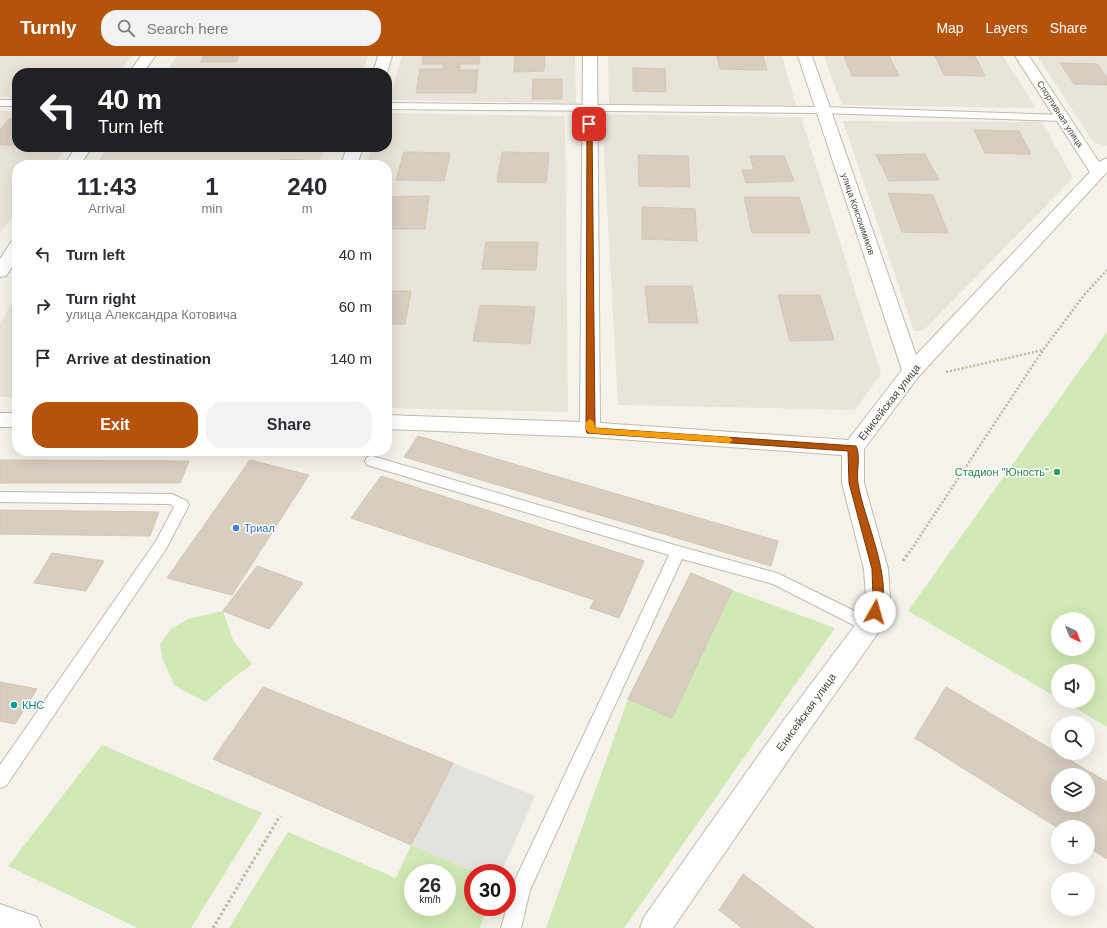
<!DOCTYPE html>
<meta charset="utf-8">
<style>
body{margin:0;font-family:Helvetica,sans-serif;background:#f2f2f3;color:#2b2b33;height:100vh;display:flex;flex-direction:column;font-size:15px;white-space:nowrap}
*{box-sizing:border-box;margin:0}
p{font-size:13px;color:#7c7c81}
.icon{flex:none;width:22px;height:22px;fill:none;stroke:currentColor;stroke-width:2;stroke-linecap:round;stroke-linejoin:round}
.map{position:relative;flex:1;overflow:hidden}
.details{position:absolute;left:12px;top:104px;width:380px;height:296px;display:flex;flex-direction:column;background:#fff;border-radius:16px;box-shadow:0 4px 16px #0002}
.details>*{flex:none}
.top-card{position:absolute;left:12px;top:12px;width:380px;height:84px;border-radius:16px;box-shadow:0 4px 16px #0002;background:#202124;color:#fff;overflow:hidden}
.needle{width:26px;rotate:137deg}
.tools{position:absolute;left:1051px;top:556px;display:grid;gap:8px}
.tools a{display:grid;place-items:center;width:44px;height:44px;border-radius:50%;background:#fff;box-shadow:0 4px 16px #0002;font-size:20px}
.speed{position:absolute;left:404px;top:808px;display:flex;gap:8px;font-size:20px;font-weight:700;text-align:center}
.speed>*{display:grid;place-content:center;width:52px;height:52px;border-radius:50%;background:#fff;box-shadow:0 4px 16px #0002;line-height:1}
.speed small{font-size:10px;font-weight:400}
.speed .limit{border:6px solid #d22;background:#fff;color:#111}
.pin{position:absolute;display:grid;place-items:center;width:34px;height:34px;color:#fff;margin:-17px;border-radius:8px;box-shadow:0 2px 6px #0006}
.me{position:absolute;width:44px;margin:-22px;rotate:7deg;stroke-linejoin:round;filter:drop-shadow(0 0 3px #0008)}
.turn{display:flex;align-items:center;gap:14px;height:84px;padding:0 20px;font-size:18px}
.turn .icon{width:52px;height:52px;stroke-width:2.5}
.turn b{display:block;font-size:28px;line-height:34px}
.eta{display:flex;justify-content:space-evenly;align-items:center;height:68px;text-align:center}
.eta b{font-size:24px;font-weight:700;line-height:28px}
.cta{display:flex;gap:8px;margin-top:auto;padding:8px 20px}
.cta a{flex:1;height:46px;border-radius:16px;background:#b45309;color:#fff;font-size:16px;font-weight:700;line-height:46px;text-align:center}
.cta a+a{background:#f2f2f3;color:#2b2b33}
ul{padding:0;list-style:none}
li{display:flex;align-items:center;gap:12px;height:52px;padding:0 20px}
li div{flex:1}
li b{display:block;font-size:15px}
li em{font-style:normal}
header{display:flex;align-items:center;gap:24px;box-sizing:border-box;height:56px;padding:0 20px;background:#b45309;color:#fff}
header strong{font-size:19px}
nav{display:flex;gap:22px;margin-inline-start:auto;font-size:14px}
.search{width:280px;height:36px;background:#f2f2f3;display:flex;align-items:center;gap:10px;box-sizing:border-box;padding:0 14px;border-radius:16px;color:#7c7c81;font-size:15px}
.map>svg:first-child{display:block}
</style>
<header>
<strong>Turnly</strong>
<div class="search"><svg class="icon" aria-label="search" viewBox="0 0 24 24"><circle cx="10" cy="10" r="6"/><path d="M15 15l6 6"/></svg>Search here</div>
<nav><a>Map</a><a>Layers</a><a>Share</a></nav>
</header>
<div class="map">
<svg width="1107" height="872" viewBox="0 0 1107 872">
<rect width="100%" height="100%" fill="#f5f2eb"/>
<!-- residential -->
<path fill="#e9e4d9" d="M0,0H132L119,17H17V41H0Z
M177,0H368L362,17H166Z
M402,0H575L576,47L389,44Z
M608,0H782L796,49L609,48Z
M824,0H1003L1036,52L842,49Z
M1037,0H1107V89L1106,90L1094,87Z
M0,55H17V91H67L53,109H17V155L0,177Z
M387,57L565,60L568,356L387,352V109H366L372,91H387Z
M602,58L801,61L881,318L855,354L618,349Z
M843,65L1042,66L1073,122L923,275H914Z
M107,91H325L318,109H96Z
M17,239V341H0V267Z"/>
<!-- green -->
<path fill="#d1e9b4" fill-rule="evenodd" d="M1107,276V671L1063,645H1088V615H1058V642L908,555ZM1058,563H1088V593H1058Z
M732,534L835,572L624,872H546L628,643L672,662Z
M223,555L233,584L252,608L227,627L206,646L175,630L162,602L160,588L171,573L188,563Z
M102,689L262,757L191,872H138L8,810Z
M288,776L396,822L411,789L477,817H473V851H488L480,872H229ZM413,817H447V851H413Z"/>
<!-- parking -->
<path fill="#e4e2df" d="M453,707L535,740L501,817H477L411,789Z"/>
<!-- building -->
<path fill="#d7cec0" stroke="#d2c6b3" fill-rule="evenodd" d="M204,0H239L236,6H201Z
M423,0H480L479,8H460L459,14H478L476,37H416L420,13H443L444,8H422Z
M515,0H545L544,15L514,16Z
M717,0H763L767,14L720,13Z
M844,0H889L899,20H852Z
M935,0H975L985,20L944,19Z
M1060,7L1097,8L1107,22V29L1074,28Z
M633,12L665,13L666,36L633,35Z
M300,14H330L329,17H298Z
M46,15H85L83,17H45Z
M533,23H562V43H532Z
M9,63H17V89H0V74Z
M974,74L1019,75L1031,98L985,97Z
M266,91H308L265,92Z
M404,96L450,97L444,125L396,124Z
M502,96L549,97L546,127L497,126Z
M925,98L939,124L889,125L876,99Z
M638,99L688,100L690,131L639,130Z
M750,100H784L794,125L746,127L742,114H754Z
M279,104H303L301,109H278Z
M888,137L933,139L948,177L902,176Z
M429,140L425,173H387L388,141Z
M744,141H799L810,177H752Z
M642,151L695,153L697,185L642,183Z
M486,186H538L536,214L482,213Z
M645,230H692L698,267H649Z
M387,235H411L405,268H387Z
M778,239H820L834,284L790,285Z
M480,249L535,251L530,288L473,285Z
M418,380L778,485L771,510L404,401Z
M0,404L189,405L180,427H0Z
M250,404L309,419L232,539L167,522Z
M381,420L644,505L619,562L590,552L594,544L351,462Z
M0,454L159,456L150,480L0,478Z
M52,497L104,505L86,535L34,527Z
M257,510L303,527L269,573L223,555Z
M691,517L732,534L672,662L628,643Z
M0,626L37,633L15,668L0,665Z
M263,631L453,707L411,789L213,703Z
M946,631L1107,726V803L1088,791V771L1058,772L915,682ZM1058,719H1088V749H1058Z
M743,818L814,872H742L719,854Z"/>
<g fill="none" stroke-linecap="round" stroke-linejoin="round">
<defs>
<path id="service" d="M0,44H17V50H0Z
M387,47L822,51L1063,59L1068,62L1063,65L822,57L387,53Z
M372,400L678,490L777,517L875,565L877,570L875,575L869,577L773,528L682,503L530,834L521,872H501L514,826L669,499L367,409L365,405L367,401Z
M0,436L172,438L187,445L189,449L166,493L6,730L0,732V709L156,485L174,451L170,448L0,446Z"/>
<path id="minor" d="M141,0H155L143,17H129Z
M378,0H392L387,17H373Z
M583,0H597L600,367L848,384L902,314L798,0H812L916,299L1090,116L1015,0H1029L1099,106L1107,102V116L919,320L864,393V427L888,513L890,542L887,556L878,577L798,690L673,872H640L644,861L778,672L859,564L866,542L864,513L842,427V399L590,381L387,373V359L580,366Z
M76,91H92L80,109H64Z
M347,91H363L357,109H341Z
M17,185V203L6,220L0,221V203L11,186Z
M0,357H17V371H0Z"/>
<path id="tertiary" d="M0,848L37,861L41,872H0Z"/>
</defs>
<!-- service casing -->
<use href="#service" stroke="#c1baad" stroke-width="2"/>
<!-- minor casing -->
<use href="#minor" stroke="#c1baad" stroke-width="2"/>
<!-- tertiary casing -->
<use href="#tertiary" stroke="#c1baad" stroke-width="2"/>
<!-- path-far1 -->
<path stroke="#c3b69e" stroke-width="2.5" stroke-dasharray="2 2" stroke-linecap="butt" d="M946,316L1043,294
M909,497L1043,294L1085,238L1107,214"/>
<!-- path -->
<path stroke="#c3b69e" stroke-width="3" stroke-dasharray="2.5 2.5" stroke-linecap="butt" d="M903,505L909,496
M213,872L280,760"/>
<!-- service -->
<use href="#service" fill="#fff" fill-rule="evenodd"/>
<!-- minor -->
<use href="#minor" fill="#fff" fill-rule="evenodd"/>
<!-- tertiary -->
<use href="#tertiary" fill="#fff" fill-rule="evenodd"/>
</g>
<!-- route -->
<path fill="#b45309" stroke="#753606" d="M587,66L592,68L595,372L856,390C861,400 856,416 858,427C863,462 895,525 879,559L875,560L872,559L870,556L873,542L872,513L849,427L848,395L587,377L586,374Z"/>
<!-- slow -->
<path fill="#f59e0b" d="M590,363L594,366L595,372L729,381L733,384L729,387L590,377L586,374V366Z"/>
<!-- markers -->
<circle fill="#2e9e5b" stroke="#fff" stroke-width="1.5" cx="1057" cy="416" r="4"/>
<circle fill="#3f7fe0" stroke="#fff" stroke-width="1.5" cx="236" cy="472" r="4"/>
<circle fill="#0f9aa8" stroke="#fff" stroke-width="1.5" cx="14" cy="649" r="4"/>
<g text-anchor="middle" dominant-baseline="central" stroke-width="3" stroke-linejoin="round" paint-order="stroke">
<!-- far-street labels -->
<g font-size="9" fill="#4a4338" stroke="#fff">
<text transform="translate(1060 58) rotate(57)">Спортивная улица</text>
<text transform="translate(858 158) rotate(71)">улица Коксохимиков</text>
</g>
<!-- street labels -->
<g font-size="11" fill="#4a4338" stroke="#fff">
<text transform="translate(889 346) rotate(-52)">Енисейская улица</text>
<text transform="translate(806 656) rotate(-54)">Енисейская улица</text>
</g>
<!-- leisure labels -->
<g font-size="11" fill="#27864d" stroke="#fff" text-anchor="end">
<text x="1049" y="416">Стадион "Юность"</text>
</g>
<!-- shop labels -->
<g font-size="11" fill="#366cbe" stroke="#fff" text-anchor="start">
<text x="244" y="472">Триал</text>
</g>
<!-- culture labels -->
<g font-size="11" fill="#0d838f" stroke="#fff" text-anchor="start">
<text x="22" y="649">КНС</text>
</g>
</g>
</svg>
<div class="tools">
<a><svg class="needle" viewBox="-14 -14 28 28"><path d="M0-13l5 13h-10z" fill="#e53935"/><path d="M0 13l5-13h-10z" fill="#7c7c81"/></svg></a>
<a><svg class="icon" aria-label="sound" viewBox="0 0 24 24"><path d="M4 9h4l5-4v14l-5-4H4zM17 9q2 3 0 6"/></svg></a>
<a><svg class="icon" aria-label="search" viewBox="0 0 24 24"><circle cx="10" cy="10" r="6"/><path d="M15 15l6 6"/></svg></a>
<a><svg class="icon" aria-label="layers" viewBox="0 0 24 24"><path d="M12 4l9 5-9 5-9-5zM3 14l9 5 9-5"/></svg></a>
<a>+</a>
<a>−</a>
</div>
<div class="speed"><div>26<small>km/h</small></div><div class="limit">30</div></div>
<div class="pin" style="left:589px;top:68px;background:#d93025"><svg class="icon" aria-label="arrive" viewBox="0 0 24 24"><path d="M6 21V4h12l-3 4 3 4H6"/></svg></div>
<svg class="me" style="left:875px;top:556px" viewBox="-20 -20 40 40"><circle r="19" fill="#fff"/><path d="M0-13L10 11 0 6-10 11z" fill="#b45309"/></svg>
<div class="top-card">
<div class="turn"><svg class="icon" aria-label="left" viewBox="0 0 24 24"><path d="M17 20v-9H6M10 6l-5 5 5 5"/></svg><div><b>40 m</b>Turn left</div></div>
</div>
<section class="details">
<div class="eta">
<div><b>11:43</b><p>Arrival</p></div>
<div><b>1</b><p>min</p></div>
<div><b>240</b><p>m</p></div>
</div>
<ul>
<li><svg class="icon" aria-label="left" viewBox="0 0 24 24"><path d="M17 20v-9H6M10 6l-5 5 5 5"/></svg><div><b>Turn left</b></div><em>40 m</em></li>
<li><svg class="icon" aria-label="right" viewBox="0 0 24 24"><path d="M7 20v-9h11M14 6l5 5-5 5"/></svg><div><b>Turn right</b><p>улица Александра Котовича</p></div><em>60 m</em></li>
<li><svg class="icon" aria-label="arrive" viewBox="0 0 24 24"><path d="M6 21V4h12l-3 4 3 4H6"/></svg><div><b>Arrive at destination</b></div><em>140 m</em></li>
</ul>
<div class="cta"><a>Exit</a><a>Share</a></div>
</section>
</div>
